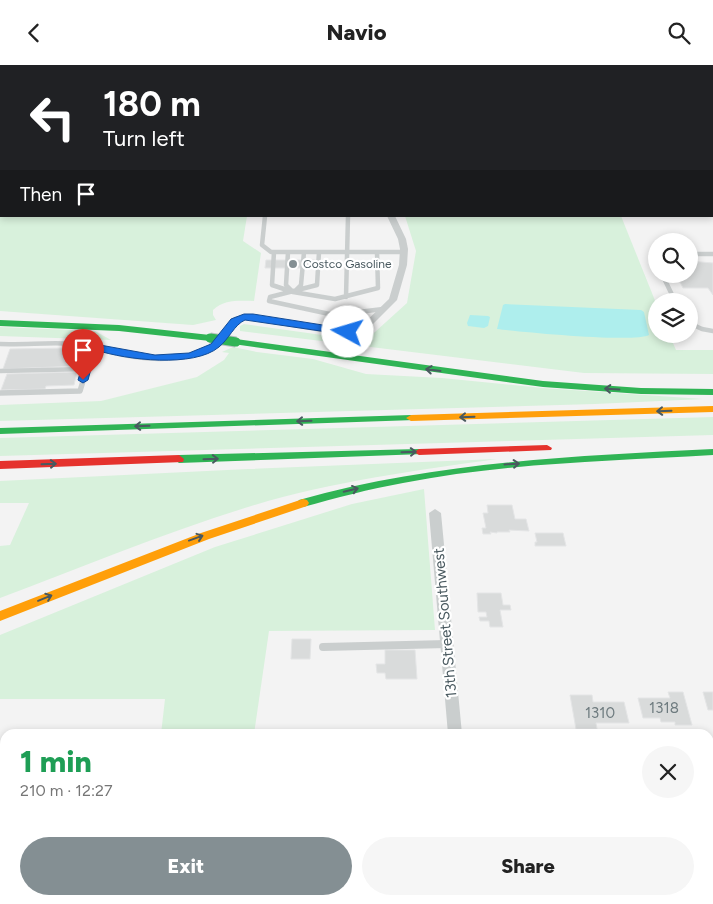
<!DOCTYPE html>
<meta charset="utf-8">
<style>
body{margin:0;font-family:Figtree,sans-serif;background:#f6f6f6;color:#222;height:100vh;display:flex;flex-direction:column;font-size:19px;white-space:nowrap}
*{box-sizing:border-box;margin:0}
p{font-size:16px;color:#767676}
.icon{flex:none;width:28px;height:28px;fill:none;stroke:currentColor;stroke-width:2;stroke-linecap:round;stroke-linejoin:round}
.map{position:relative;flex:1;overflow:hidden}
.details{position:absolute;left:0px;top:664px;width:714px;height:176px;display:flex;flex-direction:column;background:#fff;border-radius:15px 15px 0 0;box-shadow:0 2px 8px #0003}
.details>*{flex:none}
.banner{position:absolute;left:0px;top:0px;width:714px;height:152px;box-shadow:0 2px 8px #0003;background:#202124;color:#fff;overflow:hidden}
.buttons{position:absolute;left:648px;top:168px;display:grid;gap:10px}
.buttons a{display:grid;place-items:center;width:50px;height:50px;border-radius:50%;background:#fff;box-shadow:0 2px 8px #0003;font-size:25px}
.pin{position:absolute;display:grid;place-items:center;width:42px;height:42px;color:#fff;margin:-51px -21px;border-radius:50% 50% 50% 0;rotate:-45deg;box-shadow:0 0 5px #0007}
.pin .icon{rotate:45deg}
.me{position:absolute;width:55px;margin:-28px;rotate:276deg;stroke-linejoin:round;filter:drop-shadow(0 0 4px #0008)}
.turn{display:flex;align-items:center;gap:18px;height:105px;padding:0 20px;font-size:22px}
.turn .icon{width:65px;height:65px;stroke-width:2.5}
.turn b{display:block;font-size:35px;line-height:42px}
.then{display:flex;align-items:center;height:48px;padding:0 20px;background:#0003;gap:10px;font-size:19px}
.round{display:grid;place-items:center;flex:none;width:52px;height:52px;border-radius:26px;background:#f6f6f6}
.headline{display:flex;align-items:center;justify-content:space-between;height:85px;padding:0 20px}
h1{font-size:30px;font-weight:800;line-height:38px;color:#1e9e55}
.primary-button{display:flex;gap:10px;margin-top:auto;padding:10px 20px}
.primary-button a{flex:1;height:58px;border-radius:30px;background:#848f93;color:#fff;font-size:20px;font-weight:800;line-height:58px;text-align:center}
.primary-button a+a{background:#f6f6f6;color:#222}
header{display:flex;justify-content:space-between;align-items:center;height:65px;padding:0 20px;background:#fff;font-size:22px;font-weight:800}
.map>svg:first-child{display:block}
</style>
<header><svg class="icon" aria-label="back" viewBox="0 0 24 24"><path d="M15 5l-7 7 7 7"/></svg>Navio<svg class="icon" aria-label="search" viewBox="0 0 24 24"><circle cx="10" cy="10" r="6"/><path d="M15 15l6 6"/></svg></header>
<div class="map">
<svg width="713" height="839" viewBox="0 0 713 839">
<rect width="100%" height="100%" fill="#f3f3f3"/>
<!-- green -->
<path fill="#d8f1dc" d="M0,47L1,151H247L243,176L261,188L254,236C239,236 225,234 213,245V250L216,255L193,260L0,246Z
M405,151H621L656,238V269H669L676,285H713V309L584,308L240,266V261L244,259L365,276L407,238L416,186Z
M0,262L95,266L111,275L0,271Z
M233,282L257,287L313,294L366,309L442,313L543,323L703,334L595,339L0,356V340L101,336L197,312L224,295L229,288L222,287Z
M713,352V370L0,391V373Z
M497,394C413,406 329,417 248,442C164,468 82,502 0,533V481L10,480L29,438H0V416L248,404Z
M424,424L435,565L269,566L254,669H161L165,634H0V570L215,482L352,439Z"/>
<!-- water -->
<path fill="#aeeeed" d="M505,239L641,245L644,247L649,270C635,278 521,267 497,264L503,240Z
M470,250L488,251L490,252L488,261L484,263L468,261L467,258Z"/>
<!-- building -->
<path fill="#d9dbdb" stroke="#e4e5e6" d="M266,195H321V203H265Z
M689,196L713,198V230L708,223H683L676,209H689Z
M69,283L66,292H82L79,301L3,304L10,284Z
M77,307L74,320L46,321L45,324L1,325L7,309Z
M487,440H512L515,454H526L529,466L509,465L510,467H497V468L490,467L491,469H483L482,463H486L483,448H488Z
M535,468H563L566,481H535V477H537Z
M477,528H501L503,540H510L511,545H500L503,562H490L489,556H480L479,552H487L486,547H478Z
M292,574H311L310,594H291Z
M385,585H415L417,614H386L385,608H377L376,599H385Z
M668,627H683L692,660H675V657H661L660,653H643L638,633H670Z
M703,627H713V645H708Z
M570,630H592L593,637H624L629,658H596L597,664H576Z
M709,755H713V788L709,775Z
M352,835H375L374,839H351Z"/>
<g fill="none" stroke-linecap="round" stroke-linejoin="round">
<!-- lane-far2 -->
<path stroke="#cacece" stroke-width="4.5" d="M265,151L262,180L271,187H404
M274,187L272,220L293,227L335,234L378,223L377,187
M288,187L286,220L291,225
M319,187L317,220L270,232L269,236L334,250L383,244
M689,189H713
M662,209L675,236
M295,226L301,220L304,187
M346,232L348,151
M689,258L702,264L713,266
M0,279C29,280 60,276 89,280C96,281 101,284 107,286C143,296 188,300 219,277
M0,306L86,304
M83,314L93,281"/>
<!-- lane-far1 -->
<path stroke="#cacece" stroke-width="5.5" d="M0,328L80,326L84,313"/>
<!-- lane -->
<path stroke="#cacece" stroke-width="8" d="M323,582L447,579"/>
<!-- street -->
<path fill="#cacece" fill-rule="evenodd" d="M168,0H174V1H168Z
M443,0H449V1H443Z
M578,0H586L587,1H579Z
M663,0H669V1H663Z
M387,151H395L406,174L408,184L407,200L397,235L366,266L354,270H339L248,255L240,256L228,272H222L220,270L234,252L248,249L339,264H353L360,262L389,234L399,200L400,184L398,174Z
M435,444L441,448L462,669H448L429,448Z
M713,691V705H709V692Z
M460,835H476V839H460Z"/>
<!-- fast -->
<path fill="#30b455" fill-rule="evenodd" d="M0,38H1V42H0Z
M0,255L119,260L210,270L215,273L210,276L119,266L0,261Z
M236,274L543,316L641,323L713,324V330L641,329L543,322L233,279L231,277Z
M411,350L415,351L416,353L415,355L0,369V363Z
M419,384L423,385L424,387L423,389L179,398L174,394L179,390Z
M713,384V390C610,396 505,398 403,418C369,424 336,433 303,442L297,438L299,435C434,397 573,391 713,384Z"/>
<!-- slow -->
<path fill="#ff9f0a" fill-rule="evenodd" d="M712,41H713V45H712Z
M713,341V347L411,356L406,353L411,350Z
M303,434L307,435L309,438L307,441L209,474L0,556V546L201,468Z"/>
<!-- jam -->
<path fill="#e5322d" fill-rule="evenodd" d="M547,380L552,383L551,385L419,390L414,387L419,384Z
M179,390L184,394L183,397L0,404V396Z"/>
<defs>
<path id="fast-bridge" d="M210,273L236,277"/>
</defs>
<!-- fast-bridge casing -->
<use href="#fast-bridge" stroke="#b8bfc2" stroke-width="11" stroke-linecap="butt"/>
<!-- fast-bridge -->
<use href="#fast-bridge" stroke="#30b455" stroke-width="9"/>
</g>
<!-- one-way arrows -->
<defs><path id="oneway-shaft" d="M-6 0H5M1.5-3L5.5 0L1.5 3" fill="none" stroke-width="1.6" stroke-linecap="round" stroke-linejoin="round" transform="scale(1.25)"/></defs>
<g stroke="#49595f">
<use href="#oneway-shaft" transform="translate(433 305) rotate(-173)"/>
<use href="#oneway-shaft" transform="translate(612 324) rotate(-177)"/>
<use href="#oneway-shaft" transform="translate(664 346) rotate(178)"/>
<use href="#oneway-shaft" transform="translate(467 352) rotate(178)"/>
<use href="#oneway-shaft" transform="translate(304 356) rotate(178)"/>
<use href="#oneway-shaft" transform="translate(142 361) rotate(178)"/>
<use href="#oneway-shaft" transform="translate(409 387) rotate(-2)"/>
<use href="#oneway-shaft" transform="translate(211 394) rotate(-2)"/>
<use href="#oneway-shaft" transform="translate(49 399) rotate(-2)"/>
<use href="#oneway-shaft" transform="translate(512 399) rotate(-3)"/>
<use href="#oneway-shaft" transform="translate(351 425) rotate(-13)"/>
<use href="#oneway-shaft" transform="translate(196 473) rotate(-20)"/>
<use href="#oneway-shaft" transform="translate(45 533) rotate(-22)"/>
</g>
<!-- route -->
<path fill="#1a73e8" stroke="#114b97" d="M244,249H253L348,264L352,267L348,270L245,255C234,260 229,274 219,282C194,303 126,295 96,285L88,315L83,318L78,315L89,278L155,290L189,288L211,279L231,254Z"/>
<!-- markers -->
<circle fill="#848f93" stroke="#fff" stroke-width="2" cx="293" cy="199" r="5"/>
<g text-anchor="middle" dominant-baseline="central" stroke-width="4.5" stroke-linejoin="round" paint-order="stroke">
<!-- far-poi labels -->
<g font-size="12" fill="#49595f" stroke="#fff" text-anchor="start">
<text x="303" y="199">Costco Gasoline</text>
</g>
<!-- street labels -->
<g font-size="15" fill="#49595f" stroke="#fff">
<text transform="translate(445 558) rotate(-95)">13th Street Southwest</text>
</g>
<!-- near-number labels -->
<g font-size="15" fill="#6e7b7f">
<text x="664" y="643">1318</text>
<text x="600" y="648">1310</text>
</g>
</g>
</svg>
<div class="buttons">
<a><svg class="icon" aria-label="search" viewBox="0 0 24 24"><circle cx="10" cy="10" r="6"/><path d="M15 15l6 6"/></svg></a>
<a><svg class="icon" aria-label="layers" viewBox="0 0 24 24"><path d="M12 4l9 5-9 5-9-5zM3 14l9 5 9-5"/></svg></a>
</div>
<div class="pin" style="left:83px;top:315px;background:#d93025"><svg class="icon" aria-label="arrive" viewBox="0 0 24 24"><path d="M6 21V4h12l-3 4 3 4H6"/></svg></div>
<svg class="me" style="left:348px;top:267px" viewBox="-20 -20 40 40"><circle r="19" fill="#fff"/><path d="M0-13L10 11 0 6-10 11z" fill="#1a73e8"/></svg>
<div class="banner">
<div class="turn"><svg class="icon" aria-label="left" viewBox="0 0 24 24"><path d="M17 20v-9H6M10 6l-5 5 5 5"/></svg><div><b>180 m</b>Turn left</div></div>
<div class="then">Then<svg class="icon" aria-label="arrive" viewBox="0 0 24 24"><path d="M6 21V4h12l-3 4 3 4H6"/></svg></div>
</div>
<section class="details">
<div class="headline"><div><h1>1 min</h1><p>210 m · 12:27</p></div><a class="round"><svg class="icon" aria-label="close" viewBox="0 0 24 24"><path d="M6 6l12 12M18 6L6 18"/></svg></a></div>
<div class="primary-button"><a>Exit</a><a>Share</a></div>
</section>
</div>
